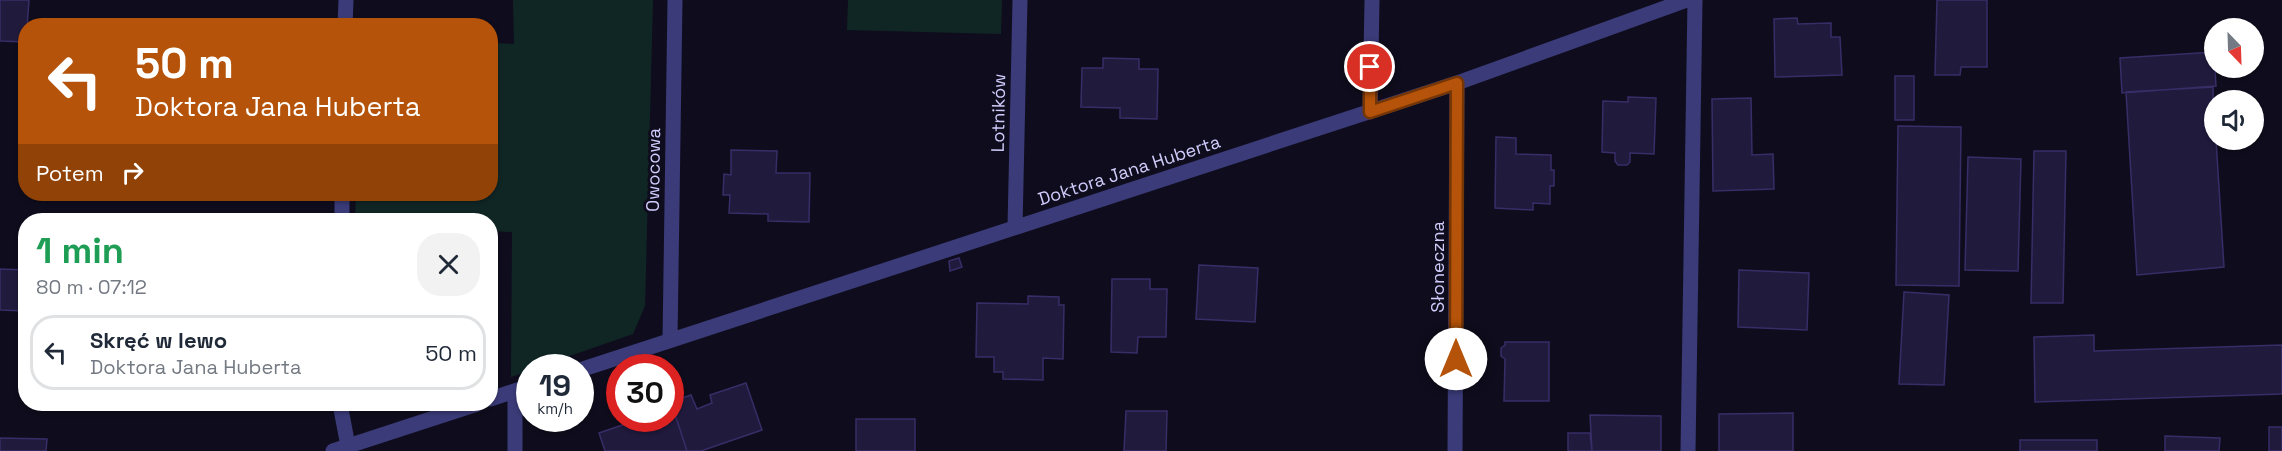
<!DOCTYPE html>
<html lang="pl">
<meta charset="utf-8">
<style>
body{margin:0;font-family:"Space Grotesk",sans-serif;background:#f2f2f3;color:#1f2937;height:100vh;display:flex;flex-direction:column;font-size:22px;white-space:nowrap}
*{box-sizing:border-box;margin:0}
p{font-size:20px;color:#747a83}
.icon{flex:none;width:33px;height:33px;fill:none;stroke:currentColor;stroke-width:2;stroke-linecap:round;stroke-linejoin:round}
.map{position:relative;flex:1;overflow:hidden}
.drawer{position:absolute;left:18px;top:213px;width:480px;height:198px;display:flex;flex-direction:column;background:#fff;border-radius:24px;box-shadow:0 2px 4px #0004}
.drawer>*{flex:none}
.guide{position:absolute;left:18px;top:18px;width:480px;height:183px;border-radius:24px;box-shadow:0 2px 4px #0004;background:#b45309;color:#fff;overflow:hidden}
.needle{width:39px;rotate:157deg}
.buttons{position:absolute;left:2204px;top:18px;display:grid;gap:12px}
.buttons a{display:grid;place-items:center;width:60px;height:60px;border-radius:50%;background:#fff;box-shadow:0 2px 4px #0004;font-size:30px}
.speed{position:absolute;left:516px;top:354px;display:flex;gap:12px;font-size:30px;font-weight:700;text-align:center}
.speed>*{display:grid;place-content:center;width:78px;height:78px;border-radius:50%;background:#fff;box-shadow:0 2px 4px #0004;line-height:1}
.speed small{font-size:15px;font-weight:400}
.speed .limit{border:9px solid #d22;background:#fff;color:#111}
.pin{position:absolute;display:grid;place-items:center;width:51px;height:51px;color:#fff;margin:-26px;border:3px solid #fff;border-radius:50%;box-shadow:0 2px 6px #0007}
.me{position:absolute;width:66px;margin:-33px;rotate:0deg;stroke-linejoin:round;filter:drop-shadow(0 0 4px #0008)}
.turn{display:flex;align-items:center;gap:21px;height:126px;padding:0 18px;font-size:27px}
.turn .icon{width:78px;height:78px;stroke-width:2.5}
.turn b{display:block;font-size:42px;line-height:51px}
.then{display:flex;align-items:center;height:57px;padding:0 18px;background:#0003;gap:12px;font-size:22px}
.round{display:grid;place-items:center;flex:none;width:63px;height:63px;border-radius:24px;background:#f2f2f3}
.overview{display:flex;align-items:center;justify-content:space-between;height:102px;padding:0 18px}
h1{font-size:36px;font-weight:600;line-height:45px;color:#1e9e55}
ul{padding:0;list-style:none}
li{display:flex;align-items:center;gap:18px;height:75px;margin:0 12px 9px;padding:0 6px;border:3px solid #e0e1e3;border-radius:24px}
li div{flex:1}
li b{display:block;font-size:22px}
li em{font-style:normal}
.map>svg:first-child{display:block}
</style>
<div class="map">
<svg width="2282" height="451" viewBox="0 0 2282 451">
<rect width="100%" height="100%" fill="#0f0d1d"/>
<!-- green -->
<path fill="#102625" d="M513,0H653L645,306L633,334L538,367L530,368L529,371L511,377L512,232L491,231L490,220H355L356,194H490L491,43L514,44Z
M848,0H1002L1001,34L847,30Z"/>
<!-- building -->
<path fill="#201a3d" stroke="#382d67" stroke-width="1.5" d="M0,0H29L26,42L0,41Z
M1937,0H1987V67H1961L1960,75H1935Z
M1797,18L1798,24L1831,23V37H1840L1842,75L1775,77L1774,19Z
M2214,52L2216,86L2122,93L2120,58Z
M1103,58L1139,59V69H1158L1157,119L1120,118V108L1081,107L1082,68H1103Z
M1895,76H1914V120H1895Z
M2213,87L2214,140H2216L2224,267L2137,275L2126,92Z
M1628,97L1656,98L1654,154L1630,153V162L1627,165H1618L1615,161V153L1602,152L1603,101L1628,102Z
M1751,98L1752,155L1773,154L1774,189L1713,191L1712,99Z
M1898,126L1961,127L1959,286L1896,285Z
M1496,137L1516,138V154L1551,155V170H1554V186H1550V204L1533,203V210L1495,208Z
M731,150L777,151L776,173H810L809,222L768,221V214L729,213L730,195H723L724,174L731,175Z
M2034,151H2066L2063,303H2031Z
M1968,157L2021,159L2018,271L1965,270Z
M959,258L962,267L950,271L949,261Z
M1199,265L1258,268L1255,322L1196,319Z
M0,269L26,270V311L0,310Z
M1739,270L1809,273L1807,330L1738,327Z
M1112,279H1150V289H1167L1166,337H1138L1137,353L1111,352Z
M1904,292L1949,295L1944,385L1899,384Z
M490,294H495V339H490Z
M1028,296L1059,297V305H1064L1063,359L1043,358V380L1003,379V372H994V357H976L977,303L1028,304Z
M2094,335V351L2282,345V394L2035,402L2034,337Z
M1505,342H1549V401H1504L1505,359L1501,356V348L1505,345Z
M746,383L762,430L701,451H687L671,402L691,395L697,409L712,403L710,395Z
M671,402L687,451H605L599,433L634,421L637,429L654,424L652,418H670Z
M1126,411H1167L1166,451H1124Z
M1793,413V451H1719V414Z
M1590,415L1661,416V451H1592Z
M856,419H915V451H856Z
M2269,427H2282V451H2269Z
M1568,433H1590L1592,451H1568Z
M2165,436L2220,438L2219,451H2165Z
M0,438L47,439L46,451H0Z
M2020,440H2097V451H2020Z"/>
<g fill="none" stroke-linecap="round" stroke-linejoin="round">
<!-- service -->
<path stroke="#3b3b79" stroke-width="15" d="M515,451V391
M1688,451L1695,0"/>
<!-- minor -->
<path stroke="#3b3b79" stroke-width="15" d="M345,26L346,0
M1370,112L1372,0
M342,220V194
M1015,227L1020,0
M670,340L675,0
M580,370L1457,83L1687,0
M490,399L530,386
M340,404L348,446
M333,451L477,404
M1455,451L1457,83"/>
</g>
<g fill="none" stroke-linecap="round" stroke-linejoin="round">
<defs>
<path id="route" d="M1370,67V112L1457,83L1456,359"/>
</defs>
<!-- route casing -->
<use href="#route" stroke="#753606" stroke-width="15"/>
<!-- route -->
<use href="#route" stroke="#b45309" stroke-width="10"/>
</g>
<g text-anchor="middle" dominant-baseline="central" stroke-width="6" stroke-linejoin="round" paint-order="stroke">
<!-- street labels -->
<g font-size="18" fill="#d0ccfc" stroke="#0f0d1d">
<text transform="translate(998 113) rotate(-89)">Lotników</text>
<text transform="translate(653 170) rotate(-89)">Owocowa</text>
<text transform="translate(1129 170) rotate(-18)">Doktora Jana Huberta</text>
<text transform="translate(1437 267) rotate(-90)">Słoneczna</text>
</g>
</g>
</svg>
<div class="buttons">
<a><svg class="needle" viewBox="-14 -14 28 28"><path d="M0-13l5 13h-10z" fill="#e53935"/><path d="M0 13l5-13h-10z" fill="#747a83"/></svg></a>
<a><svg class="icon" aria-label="sound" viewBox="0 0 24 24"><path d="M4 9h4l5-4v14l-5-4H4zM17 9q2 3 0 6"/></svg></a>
</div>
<div class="speed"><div>19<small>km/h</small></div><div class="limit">30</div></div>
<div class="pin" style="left:1370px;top:67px;background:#d93025"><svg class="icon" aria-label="arrive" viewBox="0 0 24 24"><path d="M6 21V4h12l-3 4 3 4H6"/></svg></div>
<svg class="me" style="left:1456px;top:359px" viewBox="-20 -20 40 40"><circle r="19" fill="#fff"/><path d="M0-13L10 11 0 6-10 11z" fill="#b45309"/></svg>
<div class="guide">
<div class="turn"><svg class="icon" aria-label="left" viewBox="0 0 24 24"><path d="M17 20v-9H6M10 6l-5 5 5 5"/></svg><div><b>50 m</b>Doktora Jana Huberta</div></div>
<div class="then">Potem<svg class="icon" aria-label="right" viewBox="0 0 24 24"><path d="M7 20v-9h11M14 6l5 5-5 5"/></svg></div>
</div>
<section class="drawer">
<div class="overview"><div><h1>1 min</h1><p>80 m · 07:12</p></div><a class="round"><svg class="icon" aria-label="close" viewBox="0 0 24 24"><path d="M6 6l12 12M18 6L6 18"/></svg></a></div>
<ul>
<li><svg class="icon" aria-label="left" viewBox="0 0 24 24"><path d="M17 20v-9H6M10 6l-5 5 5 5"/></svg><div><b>Skręć w lewo</b><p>Doktora Jana Huberta</p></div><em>50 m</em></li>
</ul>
</section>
</div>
